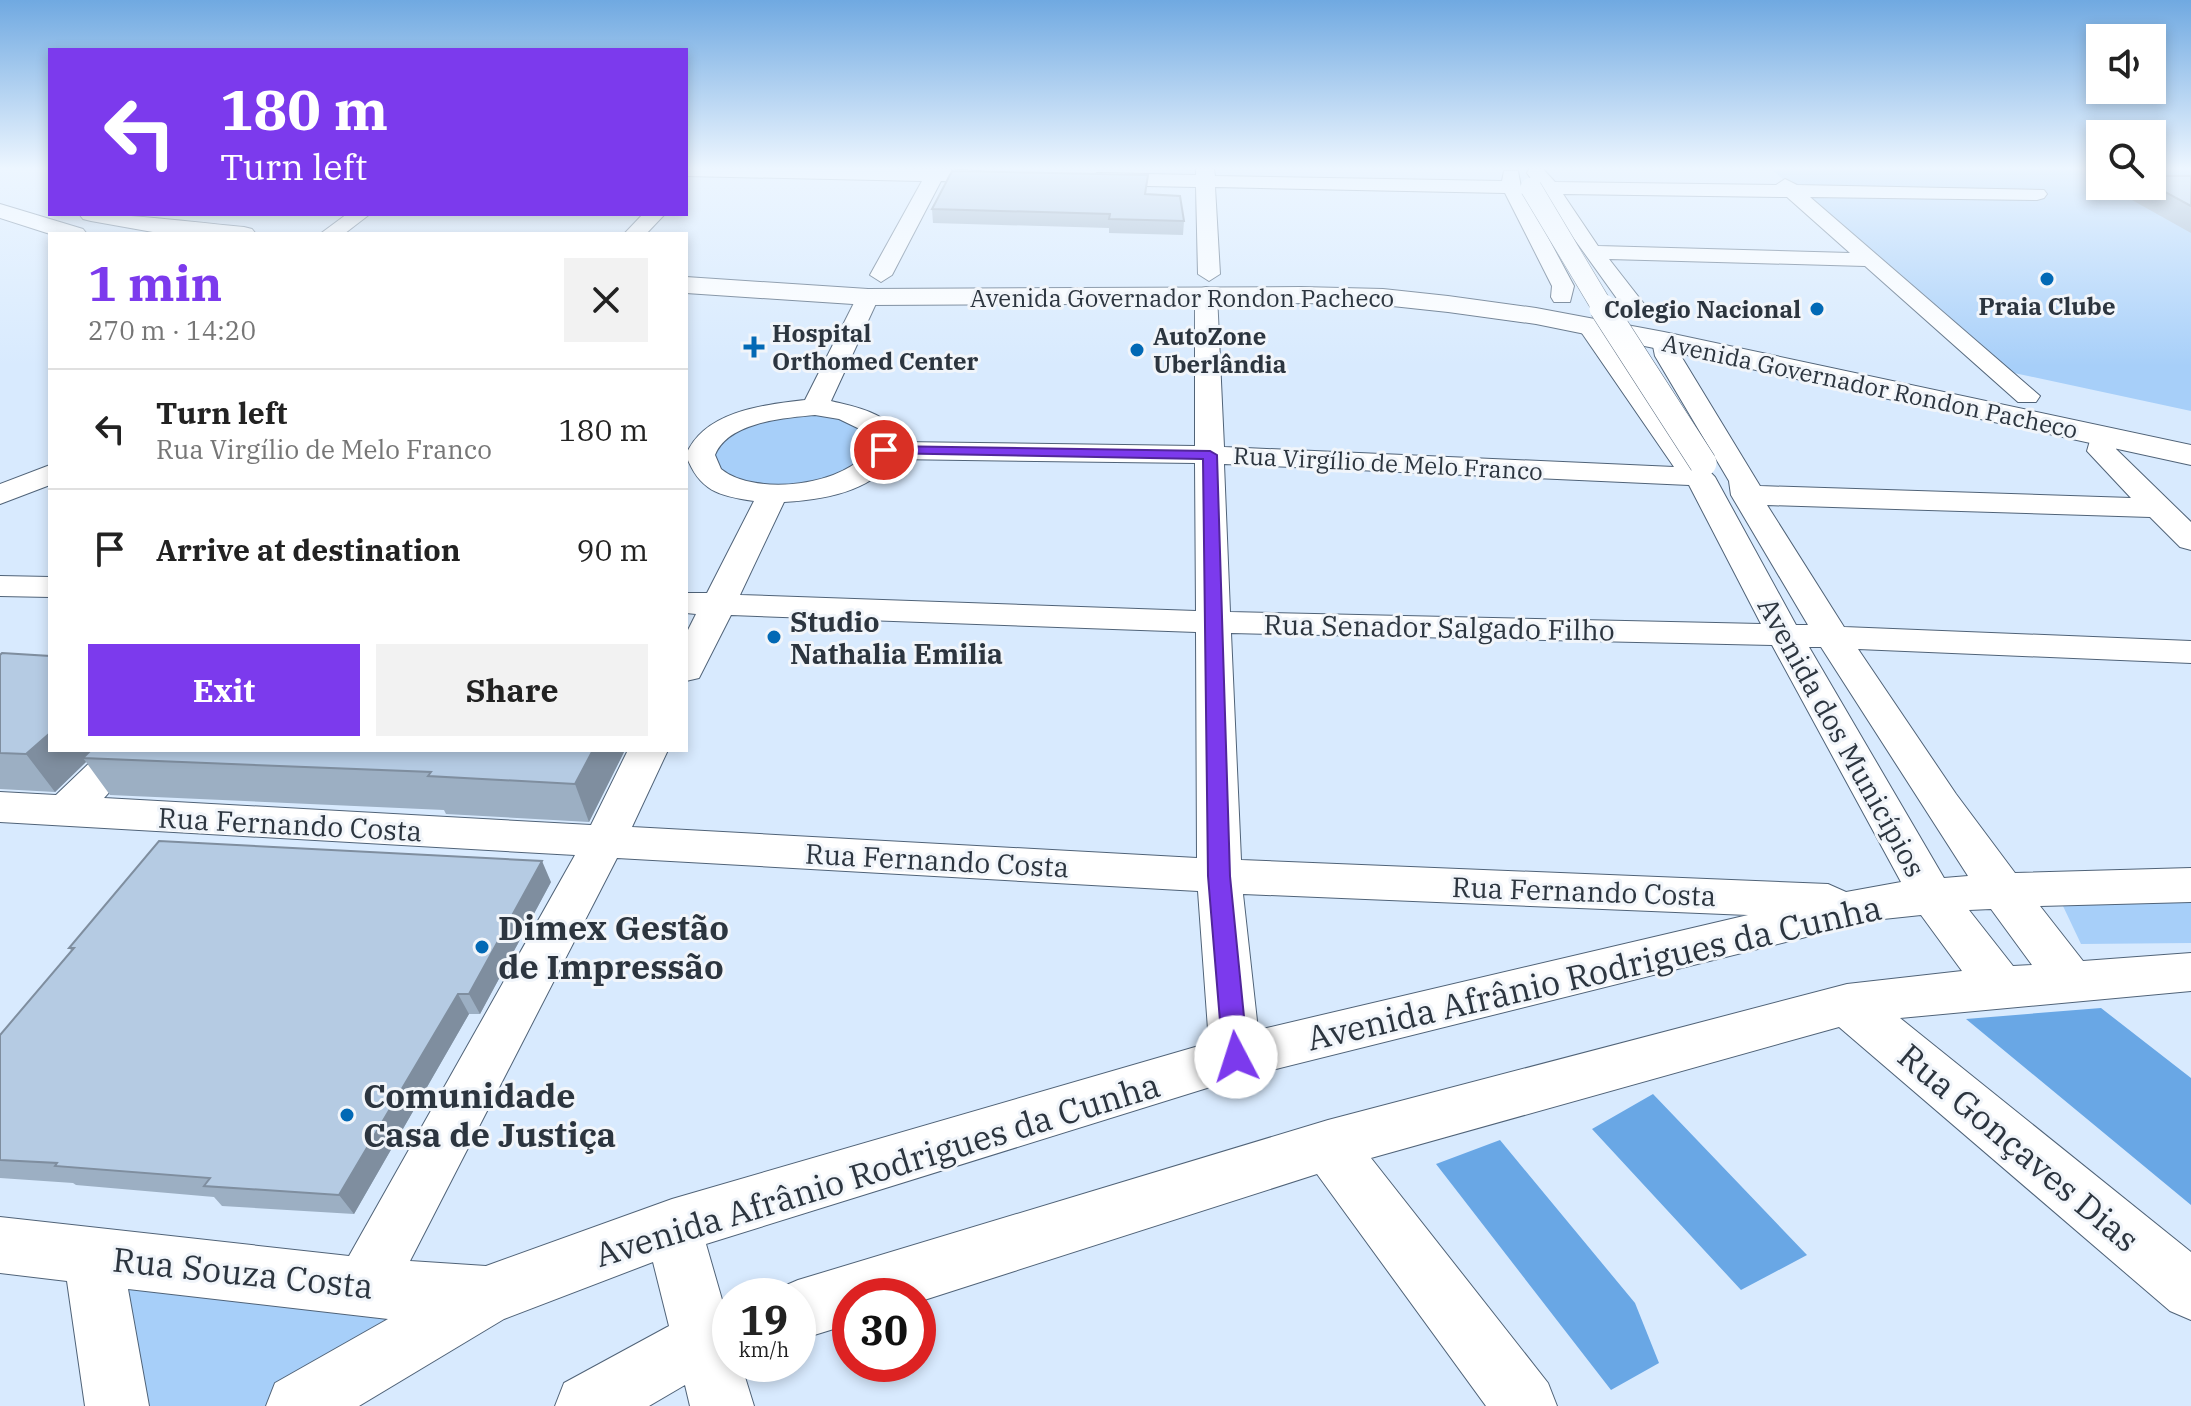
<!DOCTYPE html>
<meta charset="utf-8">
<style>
body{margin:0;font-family:"IBM Plex Serif",serif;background:#f2f2f2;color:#222;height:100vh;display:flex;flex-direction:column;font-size:30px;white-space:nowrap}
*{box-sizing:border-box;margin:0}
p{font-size:26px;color:#767676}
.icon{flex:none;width:44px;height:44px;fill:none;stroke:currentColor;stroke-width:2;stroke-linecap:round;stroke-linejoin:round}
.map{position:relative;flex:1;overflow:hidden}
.side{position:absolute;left:48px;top:232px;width:640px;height:520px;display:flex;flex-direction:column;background:#fff;border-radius:0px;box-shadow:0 4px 12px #0003}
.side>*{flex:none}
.guide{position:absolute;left:48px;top:48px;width:640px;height:168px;border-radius:0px;box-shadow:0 4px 12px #0003;background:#7c3aed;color:#fff;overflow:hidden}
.controls{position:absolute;left:2086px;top:24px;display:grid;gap:16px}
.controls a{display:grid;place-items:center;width:80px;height:80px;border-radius:0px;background:#fff;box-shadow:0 4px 12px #0003;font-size:40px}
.speed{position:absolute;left:712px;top:1278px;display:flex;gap:16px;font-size:40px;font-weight:700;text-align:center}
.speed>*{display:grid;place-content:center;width:104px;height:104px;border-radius:50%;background:#fff;box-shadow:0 4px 12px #0003;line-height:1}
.speed small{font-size:20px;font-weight:400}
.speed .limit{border:12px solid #d22;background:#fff;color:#111}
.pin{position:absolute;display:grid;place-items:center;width:68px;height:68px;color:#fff;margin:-34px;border:4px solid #fff;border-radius:50%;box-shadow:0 2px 8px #0007}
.me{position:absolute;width:88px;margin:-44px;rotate:355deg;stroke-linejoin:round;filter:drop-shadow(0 0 6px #0008)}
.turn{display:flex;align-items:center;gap:28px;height:168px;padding:0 40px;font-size:36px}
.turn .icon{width:104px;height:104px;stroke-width:2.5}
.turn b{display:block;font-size:56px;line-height:68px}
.round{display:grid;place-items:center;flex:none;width:84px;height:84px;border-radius:0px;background:#f2f2f2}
.overview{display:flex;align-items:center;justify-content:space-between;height:136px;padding:0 40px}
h1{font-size:48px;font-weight:700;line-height:60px;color:#7c3aed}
.cta{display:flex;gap:16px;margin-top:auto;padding:16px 40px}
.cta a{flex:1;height:92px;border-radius:0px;background:#7c3aed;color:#fff;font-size:32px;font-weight:700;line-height:92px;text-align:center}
.cta a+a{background:#f2f2f2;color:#222}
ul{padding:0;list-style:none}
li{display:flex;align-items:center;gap:24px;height:120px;padding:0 40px;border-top:2px solid #e0e0e0}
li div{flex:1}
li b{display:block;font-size:30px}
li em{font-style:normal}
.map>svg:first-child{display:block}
</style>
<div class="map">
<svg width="2191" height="1406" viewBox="0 0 2191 1406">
<rect width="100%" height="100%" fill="#d8eafe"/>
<!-- green -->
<path fill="#a7cff9" d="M1771,169H2100V186H2152V169H2191V411L2014,373Z
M815,407L885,437L832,486L722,484L705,446L717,433Z
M2191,898V943L2081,944L2063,906Z
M107,1268L453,1302L279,1406H132Z"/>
<!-- forest -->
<path fill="#69a7e5" d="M2101,1008L2191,1078V1205L1966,1019Z
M1653,1094L1807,1255L1741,1290L1592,1129Z
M1500,1140L1635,1303L1659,1363L1611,1390L1436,1164Z"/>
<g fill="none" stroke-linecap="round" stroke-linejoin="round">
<defs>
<path id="minor" d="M686,169C729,169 995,163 1008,177L999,183L941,181L892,275L881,282L870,275L922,181L686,176Z
M1196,169H1214L1215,176L1502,181L1504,171H1518L1521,187L1574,286L1570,302H1554L1551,297L1552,286L1505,193L1215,187L1220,274L1209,281L1198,274L1196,187L1097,185L1088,179L1097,173L1196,175Z
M1529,169H1543L1555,182L1776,185L1785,179L1797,185L2044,190L2047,194L2044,198L2037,200L1810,197L2040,396L2036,402H2018L1865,266L1609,259L1648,309L1644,314H1628L1527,173ZM1563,194L1787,197L1850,253L1598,246Z
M347,214H370L344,234H320Z
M643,214H665L646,234H624Z
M1206,287L1214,289L1217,294L1224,447L1674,467L1577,326L1580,321H1598L1687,448L1715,477L1796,625H1808L1731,495L1729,481L1655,356L1652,341L1655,336H1673L1681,356L1760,486L2131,498L2087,451L2093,430L2103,428L2113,430L2117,436L2116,449L2191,522V550L2180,547L2150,517L1767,505L1844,627L2191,641V663L1858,649L1956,794L2015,873L2191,868V902L2040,906L2083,961L2191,953V991L1900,1018L2191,1252V1320L2170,1311L1839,1027L1371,1158L1548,1383L1557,1406H1486L1317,1174L918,1302V1296H850V1324L798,1340V1296H774L777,1289L798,1280L1328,1120L1847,984L1962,971L1921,915L1874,920L1236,1079L706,1244L723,1303L730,1301V1364H741L754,1406H690L685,1385L649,1406H555L564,1383L669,1326L653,1262L504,1319L359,1406H266L275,1383L388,1319L128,1289L149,1406H85L67,1281L0,1273V1217L349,1256L575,855L0,822V792L56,795L103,750H147L104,798L591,825L628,750H668L632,827L1197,858L1196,632L731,615L699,678L686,681V634L696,614L686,613V593H707L754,501C719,496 699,491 686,455C704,411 763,405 805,400L857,297L860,292H876L879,297L831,401C855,407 893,413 900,442L1195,446V294L1198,289ZM815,415L839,419L868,433L871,447C848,486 755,497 721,469L715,455C728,422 784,418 815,415ZM893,459L1195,463L1196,611L740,595L784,502C822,500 871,492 893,459ZM1224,464L1689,485L1761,624L1230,612ZM1231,633L1772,645L1901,882L1846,892L1828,884L1241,860ZM1809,647H1821L1968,876L1944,878ZM617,858L1198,891L1209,1043L672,1199L486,1266L410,1261ZM1243,894L1748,915L1258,1030ZM1991,909L2032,965L2013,966L1969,910Z
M50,465V485L0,504V484Z
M0,576L50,577V597L0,596Z"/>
<path id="major" d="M0,204L83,229L87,234H50L0,218Z
M79,214C135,214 189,222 244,227L252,229L256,234H164L91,221L83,219Z
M686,277L868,289L1301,287L1383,289L1448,296L1536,308L1664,332L2191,445V465L1664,350L1536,324L1448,312L1383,305L1301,303L868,305L686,293Z"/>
</defs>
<!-- minor casing -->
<use href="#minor" stroke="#506378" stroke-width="2"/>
<!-- major casing -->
<use href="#major" stroke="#506378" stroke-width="2"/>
<!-- minor -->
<use href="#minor" fill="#fff" fill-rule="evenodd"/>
<!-- major -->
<use href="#major" fill="#fff" fill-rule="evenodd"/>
<defs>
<path id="minor-bridge-far1" d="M1531,188L1604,310"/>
<path id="minor-bridge" d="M1603,308L1703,463"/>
</defs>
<!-- minor-bridge-far1 casing -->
<use href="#minor-bridge-far1" stroke="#506378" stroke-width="22" stroke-linecap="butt"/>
<!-- minor-bridge casing -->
<use href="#minor-bridge" stroke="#506378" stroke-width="28" stroke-linecap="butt"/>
<!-- minor-bridge-far1 -->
<use href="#minor-bridge-far1" stroke="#fff" stroke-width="21"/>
<!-- minor-bridge -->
<use href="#minor-bridge" stroke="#fff" stroke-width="27"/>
</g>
<!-- wall -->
<path fill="#9cafc3" d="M2191,176V233L2123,195L2127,186H2152Z
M1147,194L1184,221L1183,235L1109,233V228L933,223L932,209Z
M0,655L50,750H625L589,822L446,814L444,810L110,795L86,762L55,792L0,789Z
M551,882L480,1014H469L354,1214L222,1206L214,1197L76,1185L73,1183L0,1178V1035L72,951L69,948Z"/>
<!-- shaded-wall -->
<path fill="#7f8e9f" d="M50,733V750H99L83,758L86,762L55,792L26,754Z
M593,750H625L589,822L575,784Z
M542,861L551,882L480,1014L469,994Z
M458,994L469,1014L354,1214L339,1195Z"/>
<!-- building -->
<path fill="#b5cbe3" stroke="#7f8e9f" stroke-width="2" d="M952,171L1148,175L1145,194L1180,196L1184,221L1109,219L1110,214L932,209Z
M2152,176H2191V206L2152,185Z
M2,653L50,656V733L26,754L0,753V655Z
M91,750H593L575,784L428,776L431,772L83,758Z
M159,841L542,861L469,994H458L339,1195L204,1186L210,1178L55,1166L57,1163L0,1160V1035L74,948H69Z"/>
<!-- sky -->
<linearGradient id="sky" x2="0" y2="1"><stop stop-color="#70a9e1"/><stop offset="0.46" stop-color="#edf6ff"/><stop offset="1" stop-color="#edf6ff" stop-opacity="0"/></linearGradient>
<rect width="2191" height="366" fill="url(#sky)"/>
<!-- route -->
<path fill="#7c3aed" stroke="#51269a" stroke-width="2" d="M884,446L1210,451L1217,455L1230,876L1248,1057L1244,1065L1236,1068L1227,1065L1223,1057L1208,876L1203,459L879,453V447Z"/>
<!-- markers -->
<g fill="#0269b5" stroke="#f1f5fa" stroke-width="3">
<circle cx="2047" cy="279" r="8"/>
<circle cx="1817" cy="309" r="8"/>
<path d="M750 335h8v8h8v8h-8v8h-8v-8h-8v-8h8z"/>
<circle cx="1137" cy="350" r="8"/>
<circle cx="774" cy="637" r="8"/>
<circle cx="482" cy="947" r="8"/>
<circle cx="347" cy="1115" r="8"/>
</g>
<g text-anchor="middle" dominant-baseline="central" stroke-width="6" stroke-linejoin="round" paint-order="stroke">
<!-- far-street labels -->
<g font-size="24" fill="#2c353f" stroke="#f1f5fa">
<text x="1182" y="298">Avenida Governador Rondon Pacheco</text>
<text transform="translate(1870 386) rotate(12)">Avenida Governador Rondon Pacheco</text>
<text transform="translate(1388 463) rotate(3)">Rua Virgílio de Melo Franco</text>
</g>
<!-- far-poi labels -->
<g font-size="24" font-weight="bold" fill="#2c353f" stroke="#f1f5fa" text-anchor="start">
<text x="2047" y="306" text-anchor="middle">Praia Clube</text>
<text x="1801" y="309" text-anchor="end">Colegio Nacional</text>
<text x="772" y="333">Hospital<tspan x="772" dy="28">Orthomed Center</tspan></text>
<text x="1153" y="336">AutoZone<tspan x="1153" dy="28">Uberlândia</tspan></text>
</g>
<!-- poi labels -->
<g font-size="28" font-weight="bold" fill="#2c353f" stroke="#f1f5fa" text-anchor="start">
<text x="790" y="621">Studio<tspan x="790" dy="32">Nathalia Emilia</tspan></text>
</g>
<!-- street labels -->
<g font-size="28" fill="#2c353f" stroke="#f1f5fa">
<text transform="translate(1439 627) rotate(1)">Rua Senador Salgado Filho</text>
<text transform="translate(1842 737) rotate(61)">Avenida dos Municípios</text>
<text transform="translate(290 824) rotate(3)">Rua Fernando Costa</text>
<text transform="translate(937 860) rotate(3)">Rua Fernando Costa</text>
<text transform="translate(1584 891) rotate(2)">Rua Fernando Costa</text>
</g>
<!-- near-poi labels -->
<g font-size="34" font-weight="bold" fill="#2c353f" stroke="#f1f5fa" text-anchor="start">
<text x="498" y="927">Dimex Gestão<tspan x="498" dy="39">de Impressão</tspan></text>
<text x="363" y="1095">Comunidade<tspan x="363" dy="39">Casa de Justiça</tspan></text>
</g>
<!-- near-street labels -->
<g font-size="34" fill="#2c353f" stroke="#f1f5fa">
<text transform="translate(1594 972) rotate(-13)">Avenida Afrânio Rodrigues da Cunha</text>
<text transform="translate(2019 1147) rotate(40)">Rua Gonçaves Dias</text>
<text transform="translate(877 1169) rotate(-17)">Avenida Afrânio Rodrigues da Cunha</text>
<text transform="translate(243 1272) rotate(6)">Rua Souza Costa</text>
</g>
</g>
</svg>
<div class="controls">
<a><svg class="icon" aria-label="sound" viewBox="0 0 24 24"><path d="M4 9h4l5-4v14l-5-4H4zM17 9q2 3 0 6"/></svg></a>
<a><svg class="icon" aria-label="search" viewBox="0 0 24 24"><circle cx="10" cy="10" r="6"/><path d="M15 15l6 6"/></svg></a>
</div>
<div class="speed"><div>19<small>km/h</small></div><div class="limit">30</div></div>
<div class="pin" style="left:884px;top:450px;background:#d93025"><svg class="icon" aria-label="arrive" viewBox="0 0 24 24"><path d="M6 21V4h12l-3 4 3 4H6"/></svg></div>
<svg class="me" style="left:1236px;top:1057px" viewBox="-20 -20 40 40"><circle r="19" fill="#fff"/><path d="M0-13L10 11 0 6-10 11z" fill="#7c3aed"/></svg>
<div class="guide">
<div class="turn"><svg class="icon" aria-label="left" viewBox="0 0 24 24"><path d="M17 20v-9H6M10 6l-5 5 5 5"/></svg><div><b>180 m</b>Turn left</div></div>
</div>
<section class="side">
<div class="overview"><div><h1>1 min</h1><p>270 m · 14:20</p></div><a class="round"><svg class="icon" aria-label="close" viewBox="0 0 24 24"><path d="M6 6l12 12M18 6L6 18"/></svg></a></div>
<ul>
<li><svg class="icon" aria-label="left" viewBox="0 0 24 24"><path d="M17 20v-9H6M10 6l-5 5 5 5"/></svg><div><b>Turn left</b><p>Rua Virgílio de Melo Franco</p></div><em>180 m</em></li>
<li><svg class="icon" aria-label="arrive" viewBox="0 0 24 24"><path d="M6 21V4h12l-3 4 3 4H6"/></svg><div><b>Arrive at destination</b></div><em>90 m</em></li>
</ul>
<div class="cta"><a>Exit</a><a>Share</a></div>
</section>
</div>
